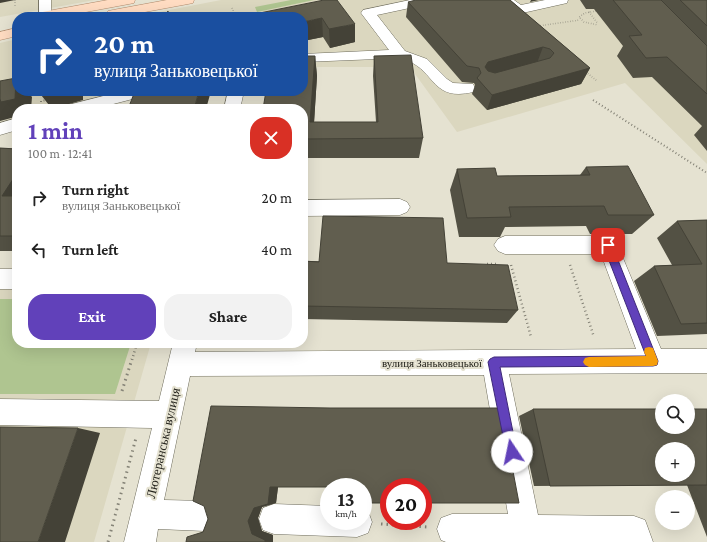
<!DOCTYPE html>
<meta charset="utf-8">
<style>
body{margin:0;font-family:"Crimson Pro",serif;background:#f2f2f2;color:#222;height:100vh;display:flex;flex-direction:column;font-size:15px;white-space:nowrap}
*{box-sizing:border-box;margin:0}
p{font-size:13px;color:#767676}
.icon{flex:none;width:22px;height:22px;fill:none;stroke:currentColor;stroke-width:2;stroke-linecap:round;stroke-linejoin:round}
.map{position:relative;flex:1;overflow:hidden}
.details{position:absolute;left:12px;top:104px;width:296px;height:244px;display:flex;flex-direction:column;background:#fff;border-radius:16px;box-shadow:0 4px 16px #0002}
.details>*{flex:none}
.guide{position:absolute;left:12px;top:12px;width:296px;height:84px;border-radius:16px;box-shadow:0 4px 16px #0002;background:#1a4fa0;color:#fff;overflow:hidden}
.controls{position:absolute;left:655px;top:394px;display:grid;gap:8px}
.controls a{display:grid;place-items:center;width:40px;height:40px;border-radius:50%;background:#fff;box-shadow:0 4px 16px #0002;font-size:20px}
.speed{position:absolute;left:320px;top:478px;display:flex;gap:8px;font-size:20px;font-weight:700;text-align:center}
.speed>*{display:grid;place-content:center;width:52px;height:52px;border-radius:50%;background:#fff;box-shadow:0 4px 16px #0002;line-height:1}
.speed small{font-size:10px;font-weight:400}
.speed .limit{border:6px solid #d22;background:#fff;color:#111}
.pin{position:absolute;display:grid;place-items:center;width:34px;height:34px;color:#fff;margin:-17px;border-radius:8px;box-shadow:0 2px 6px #0006}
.me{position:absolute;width:44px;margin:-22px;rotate:349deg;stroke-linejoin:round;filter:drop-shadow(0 0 3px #0008)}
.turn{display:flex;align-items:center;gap:14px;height:84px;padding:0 16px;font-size:18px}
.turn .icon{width:52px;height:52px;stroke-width:2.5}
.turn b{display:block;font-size:28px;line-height:34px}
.round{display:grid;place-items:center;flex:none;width:42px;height:42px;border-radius:16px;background:#f2f2f2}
.head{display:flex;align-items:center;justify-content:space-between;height:68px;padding:0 16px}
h1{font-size:24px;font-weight:700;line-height:30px;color:#6141ba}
.cta{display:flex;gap:8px;margin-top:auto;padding:8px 16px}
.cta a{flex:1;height:46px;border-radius:16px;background:#6141ba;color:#fff;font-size:16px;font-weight:700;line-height:46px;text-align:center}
.cta a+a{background:#f2f2f2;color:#222}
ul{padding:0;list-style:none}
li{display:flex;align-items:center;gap:12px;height:52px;padding:0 16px}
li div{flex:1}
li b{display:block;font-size:15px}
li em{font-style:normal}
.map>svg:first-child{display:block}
</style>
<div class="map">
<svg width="707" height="542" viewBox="0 0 707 542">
<rect width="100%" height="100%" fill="#e5e2d1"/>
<!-- built -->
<path fill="#dbd7bf" d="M0,0H95L0,17Z
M221,0H707V164L625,83L457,132L410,67H303V17H133Z
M17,39V91H151L83,109H17V127L0,131V43Z
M0,284H17V343H151L94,542H0Z"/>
<!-- green -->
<path fill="#afc590" d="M291,0H314L257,12L255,7Z
M0,299H17V343H131L115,394H0Z"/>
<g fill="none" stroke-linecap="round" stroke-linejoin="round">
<defs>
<path id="minor" d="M39,0H51V17H39Z
M410,0H434L433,3L377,15L405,51L427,59L447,79L453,83L473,84L475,88L473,92C432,102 435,71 408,61C398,57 387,59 377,59C352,60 328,61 303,62V54L389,50L361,13L363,10Z
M500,0H514L521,5L545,0H568L567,3L518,14L513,13Z
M123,91H150L148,95L94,109H66L68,105Z
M228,91H244L240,109H224Z
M17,118V130L0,135V123Z
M400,199L407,202L410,207L407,212L400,215L303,216V200Z
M505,236H608L615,239L661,349H707V373L509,374L538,515L634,516L645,520L653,542H446L441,540L437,529L441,518L452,514H508L484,375L190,376L164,500L205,501L216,505L220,516L216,527L205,531L158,529L156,542H124L152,428L0,425V399L159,401L173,343H197L195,352L636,349L601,254H505L498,251L494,245L498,239Z
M0,269H17V289H0Z
M274,504L329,506V521H363V509L368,511L372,522L368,533L357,537L274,534L263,530L259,519L263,508Z"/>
<path id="major" d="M108,0H135L134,3L129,4L59,17H30L32,14L37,13Z
M167,0H194L193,3L188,4L118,17H109L106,14L108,11L113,10Z
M17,28V36L0,40V32Z"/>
</defs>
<!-- minor casing -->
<use href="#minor" stroke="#6e6c5c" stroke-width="1"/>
<!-- major casing -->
<use href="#major" stroke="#b38c6e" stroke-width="1"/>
<!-- path-far3 -->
<path stroke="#858377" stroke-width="1.5" stroke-dasharray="0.5 2" stroke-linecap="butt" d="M15,0V7
M232,8L236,17
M596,11L585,13L579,17L584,22L598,25
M589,12L598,24
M538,26L580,20
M586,72L597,81"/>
<!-- path-far2 -->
<path stroke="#858377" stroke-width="2" stroke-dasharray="1 2.5" stroke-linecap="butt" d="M593,100L707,173
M41,109V101L47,100"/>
<!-- path-far1 -->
<path stroke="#858377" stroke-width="2.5" stroke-dasharray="1 3" stroke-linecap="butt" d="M487,264H498
M511,265L531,337
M570,265L594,337
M132,360L137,343"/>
<!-- path -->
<path stroke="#858377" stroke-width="3" stroke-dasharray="1.5 4" stroke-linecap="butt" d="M122,391L132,359
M381,524L428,527
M108,542L136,438"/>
<!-- minor -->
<use href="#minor" fill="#fff" fill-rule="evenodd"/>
<!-- major -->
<use href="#major" fill="#ffdcc2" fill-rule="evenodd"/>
</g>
<!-- wall -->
<path fill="#535144" d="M324,0L355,42L330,48L323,37L303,41Z
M510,0L590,68L581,84L487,110L472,94L475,85L474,83L462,82L406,17L408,2Z
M580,0H707V151L694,135L702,126L652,77L633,78L617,56L623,46L594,9H586Z
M315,56L317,76L314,122H376L373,76L374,56L423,138L419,158H303V109Z
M0,148L17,149V251H0Z
M586,167L654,215L632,234H590L586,226L505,227L500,237H459L450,190L457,169L497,176L580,175Z
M707,220V334L657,336L634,281L654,266L672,265L657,238L677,221Z
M303,261L447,263L518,310L507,323L303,319Z
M211,406L328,487H278L276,503L262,507L258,518L262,531L273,535V542H186L203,532L208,519Z
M533,409H707V537L687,485L534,486L519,416Z"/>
<!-- shaded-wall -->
<path fill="#444237" d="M0,0H15L0,3Z
M531,0H539L530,2Z
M322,18L323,37L303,41V22Z
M355,24V42L330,48L329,29Z
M543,47L537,63L483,78L480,83L485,67L488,62Z
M315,56L317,76L313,139L310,122Z
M590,68L581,84L487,110L492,95Z
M16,78L17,79V91H27L32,97L31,109H17V119L15,117L0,121V98Z
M38,91H83V100L52,109Z
M199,91H211L206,109H194Z
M17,173V209L2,196Z
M78,428L100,433L65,542H38Z
M270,487H278L276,503L262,507L258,518L262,531L273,535V542H265L252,534L248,521L254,508Z"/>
<!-- building -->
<path fill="#615e4f" stroke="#444237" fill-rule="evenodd" d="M324,0H337L355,24L329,29L322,18L303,22V17H240Z
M416,0H510L590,68L492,95L477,78L481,73L479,68L467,66L408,2ZM543,47L550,49L554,53L550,58L495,73L488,71L485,67L488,62Z
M613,0H661L707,46V94L667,57L646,58L629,36L642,35Z
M680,0H707V26Z
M168,11V17H165Z
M411,55L423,138L303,139V109H263L266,91H303V56H315L310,122H378L374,56Z
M16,78L15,99L1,102L0,99V81Z
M135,91H199L194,109H128Z
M0,148L17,149V173L2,196H17V236H0Z
M628,166L654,215H608L604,206L509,207L511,217L467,218L457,169L495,168L497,176L590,175L586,167Z
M323,216L443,218L447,263L508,265L518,310L303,306V261L319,262Z
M707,220V323L681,324L654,266L702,264L677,221Z
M211,406L330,408H501L519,503H423V487H389V503H363V487H329V504H328V487H270L268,504L254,508L248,521L252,534L265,540V542H186L187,537L203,532L208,519L204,506L193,501Z
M533,409H662V427H688V409H707V485L550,486ZM662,449H688V475H662Z
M0,427L78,428L38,542H0Z"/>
<!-- route -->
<path fill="#6141ba" stroke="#3f2a79" d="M608,241L612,245L658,361L657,365L653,366L500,367L517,452L516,456L512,458L507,456L488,362L490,359L494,357L646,356L603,245Z"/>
<!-- slow -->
<path fill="#f59e0b" d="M649,347L653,348L658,361L657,365L653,366L589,367L585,365L583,362L585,358L589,357L646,356L644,352L645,348Z"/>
<g text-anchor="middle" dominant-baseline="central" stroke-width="4" stroke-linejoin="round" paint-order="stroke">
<!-- street labels -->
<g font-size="11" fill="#26251e" stroke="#e5e2d1">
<text x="432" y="363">вулиця Заньковецької</text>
</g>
<!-- near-street labels -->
<g font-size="13" fill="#26251e" stroke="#e5e2d1">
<text transform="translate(163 443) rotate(-77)">Лютеранська вулиця</text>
</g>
</g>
</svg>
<div class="controls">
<a><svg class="icon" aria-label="search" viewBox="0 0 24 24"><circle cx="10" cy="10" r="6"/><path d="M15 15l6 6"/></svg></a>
<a>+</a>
<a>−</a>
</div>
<div class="speed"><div>13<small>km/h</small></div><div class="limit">20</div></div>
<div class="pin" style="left:608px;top:245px;background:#d93025"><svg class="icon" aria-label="arrive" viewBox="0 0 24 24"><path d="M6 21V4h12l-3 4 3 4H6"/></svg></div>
<svg class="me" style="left:512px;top:452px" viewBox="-20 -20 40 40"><circle r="19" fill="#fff"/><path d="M0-13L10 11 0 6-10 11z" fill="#6141ba"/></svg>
<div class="guide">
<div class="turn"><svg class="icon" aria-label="right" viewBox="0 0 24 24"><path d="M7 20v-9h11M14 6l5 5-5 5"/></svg><div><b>20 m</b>вулиця Заньковецької</div></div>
</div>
<section class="details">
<div class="head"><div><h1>1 min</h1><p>100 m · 12:41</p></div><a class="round" style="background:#d93025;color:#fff"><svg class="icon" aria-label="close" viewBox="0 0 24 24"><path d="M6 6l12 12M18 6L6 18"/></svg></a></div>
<ul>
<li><svg class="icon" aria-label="right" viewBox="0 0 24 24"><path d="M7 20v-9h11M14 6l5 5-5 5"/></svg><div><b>Turn right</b><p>вулиця Заньковецької</p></div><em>20 m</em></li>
<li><svg class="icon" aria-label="left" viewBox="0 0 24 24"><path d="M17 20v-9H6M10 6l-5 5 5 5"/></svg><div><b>Turn left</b></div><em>40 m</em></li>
</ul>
<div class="cta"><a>Exit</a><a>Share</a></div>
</section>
</div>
